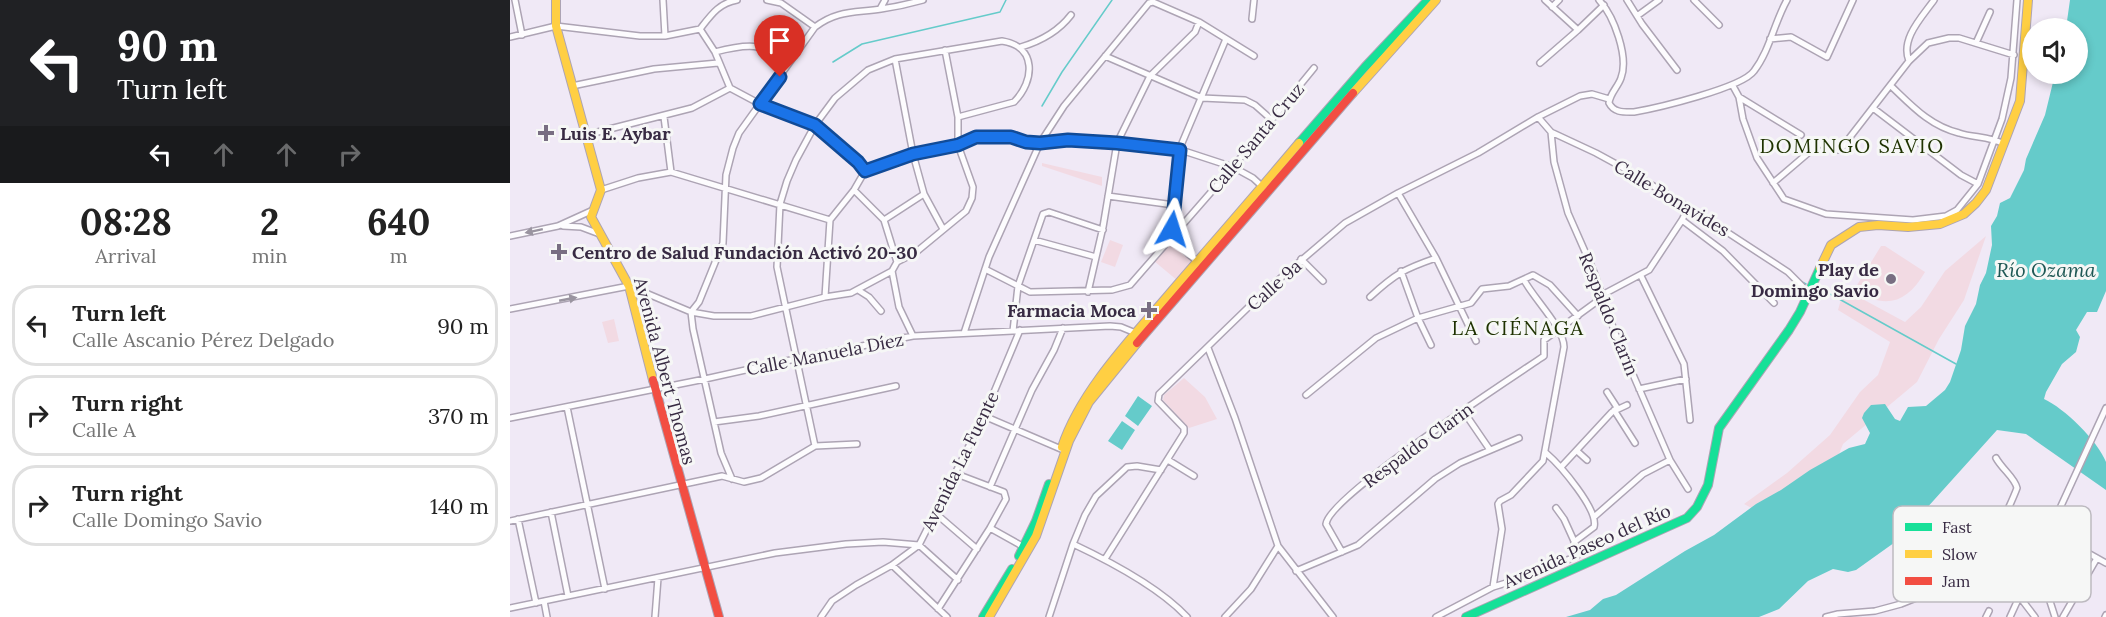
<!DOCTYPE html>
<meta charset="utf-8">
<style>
body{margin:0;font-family:Lora,serif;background:#f6f6f6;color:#222;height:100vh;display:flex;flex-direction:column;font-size:22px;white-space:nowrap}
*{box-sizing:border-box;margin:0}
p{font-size:20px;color:#767676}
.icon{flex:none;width:33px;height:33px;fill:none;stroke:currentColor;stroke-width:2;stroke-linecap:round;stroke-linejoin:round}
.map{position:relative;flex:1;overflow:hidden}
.details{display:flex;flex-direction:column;background:#fff;width:510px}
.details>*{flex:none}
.top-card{background:#202124;color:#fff;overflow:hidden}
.buttons{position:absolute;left:1512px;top:18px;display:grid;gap:12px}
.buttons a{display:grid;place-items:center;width:66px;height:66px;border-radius:50%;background:#fff;box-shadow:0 3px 9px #0003;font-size:30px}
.pin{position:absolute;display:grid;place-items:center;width:51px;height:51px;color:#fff;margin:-62px -26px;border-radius:50% 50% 50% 0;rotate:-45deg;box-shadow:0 0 6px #0007}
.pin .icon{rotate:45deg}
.me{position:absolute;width:66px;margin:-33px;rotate:6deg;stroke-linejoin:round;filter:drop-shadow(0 0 4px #0008)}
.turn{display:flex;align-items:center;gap:21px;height:126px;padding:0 18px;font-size:27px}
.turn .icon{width:78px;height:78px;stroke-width:2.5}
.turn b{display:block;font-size:42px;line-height:51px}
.lanes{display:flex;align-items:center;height:57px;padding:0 18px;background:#0003;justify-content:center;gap:30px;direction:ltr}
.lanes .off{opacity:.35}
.eta{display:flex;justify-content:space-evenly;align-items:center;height:102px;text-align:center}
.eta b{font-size:36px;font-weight:800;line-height:42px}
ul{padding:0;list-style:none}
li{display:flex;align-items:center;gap:18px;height:81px;margin:0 12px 9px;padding:0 6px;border:3px solid #e0e0e0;border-radius:24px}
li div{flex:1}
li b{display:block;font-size:22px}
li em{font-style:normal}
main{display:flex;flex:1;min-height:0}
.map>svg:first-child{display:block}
</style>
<main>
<section class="details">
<div class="top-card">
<div class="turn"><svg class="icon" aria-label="left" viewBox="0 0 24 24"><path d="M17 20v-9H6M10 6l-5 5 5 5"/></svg><div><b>90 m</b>Turn left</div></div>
<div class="lanes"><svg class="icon" aria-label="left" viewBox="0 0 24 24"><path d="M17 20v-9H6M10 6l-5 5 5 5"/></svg><svg class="icon off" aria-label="ahead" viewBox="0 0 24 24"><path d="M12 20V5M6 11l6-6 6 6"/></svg><svg class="icon off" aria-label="ahead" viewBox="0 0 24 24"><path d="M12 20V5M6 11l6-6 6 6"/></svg><svg class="icon off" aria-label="right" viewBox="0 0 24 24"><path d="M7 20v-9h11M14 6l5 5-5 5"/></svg></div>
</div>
<div class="eta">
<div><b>08:28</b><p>Arrival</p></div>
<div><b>2</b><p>min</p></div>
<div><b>640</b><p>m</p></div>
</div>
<ul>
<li><svg class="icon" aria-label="left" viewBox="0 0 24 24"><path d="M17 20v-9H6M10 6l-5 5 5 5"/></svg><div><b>Turn left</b><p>Calle Ascanio Pérez Delgado</p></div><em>90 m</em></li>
<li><svg class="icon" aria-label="right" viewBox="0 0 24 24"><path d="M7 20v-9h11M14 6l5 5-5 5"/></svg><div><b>Turn right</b><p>Calle A</p></div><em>370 m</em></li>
<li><svg class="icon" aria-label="right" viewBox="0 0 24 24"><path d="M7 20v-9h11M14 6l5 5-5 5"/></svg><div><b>Turn right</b><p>Calle Domingo Savio</p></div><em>140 m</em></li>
</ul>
</section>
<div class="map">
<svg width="1596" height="617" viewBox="0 0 1596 617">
<rect width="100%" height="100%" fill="#f0e9f6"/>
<!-- green -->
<path fill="#f2dae3" d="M532,163L592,177V186L532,166Z
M1476,236L1454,300L1429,339L1407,382L1333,444L1327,459L1249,512L1234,504L1277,473L1320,435L1350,392L1368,375L1380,342L1328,310L1334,289L1395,322L1411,307L1435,271Z
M600,240L613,245L605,267L591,262Z
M662,242L685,263L668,281L644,261Z
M1371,246H1375L1415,272C1397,303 1376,310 1344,290Z
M104,319L109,341L98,343L92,322Z
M674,378L695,397L707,419L679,428L653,400L654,395Z"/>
<!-- water -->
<path fill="#65cbca" d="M1560,0H1596V291L1587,312H1577L1566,330L1570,337L1566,352L1552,364L1536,392L1534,399C1554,408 1588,441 1596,462C1596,469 1596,482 1596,490L1516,434L1487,430L1388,540L1346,570L1338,572L1323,569L1298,581L1269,609L1249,617H1056L1080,610L1093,599L1106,595L1175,551L1204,535L1246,504L1271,490L1300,470L1339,448L1355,444L1360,433L1352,418L1354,413L1361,405L1375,404L1385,419L1390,421L1398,407L1416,406L1435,390L1440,382L1451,350L1455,326L1466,304L1470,285L1476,273L1482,245L1481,226L1487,216L1490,203L1500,198L1514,170L1516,159L1535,115L1545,74H1568V28H1556Z
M628,396L642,406L628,426L615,416Z
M612,421L625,430L612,450L598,441Z"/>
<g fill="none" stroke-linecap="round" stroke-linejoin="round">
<!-- stream -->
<path stroke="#65cbca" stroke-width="1.5" d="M323,62L352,44L490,12L496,0
M532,106L552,72L602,0
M1292,282L1296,284
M1313,290L1446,364"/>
<defs>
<path id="street" d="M5,0L12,35
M153,0L155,36
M257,0L271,3L305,27
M1035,0L1068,30
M1089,0C1104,16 1119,57 1111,78C1108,87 1100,93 1099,103C1104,113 1114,112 1124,112C1147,108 1232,88 1244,71C1260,50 1264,23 1277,0
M1117,0L1132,24L1167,70
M1184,0L1209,25
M1042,7L1049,0
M370,9L375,0
M1127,16L1149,0
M742,19L744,0
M190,29L205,52L220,88
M0,37L46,26L130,36H155L190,29C201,15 209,3 227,0
M1260,39L1281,37L1317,57L1343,0
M1466,43L1480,12
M511,47C531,41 548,32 561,15
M205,52C236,44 253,42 279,62
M595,56L692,98L735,100L745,105L762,120
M385,59L403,154L414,194L433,229
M1399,61C1390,39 1412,17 1424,0
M1030,63L1068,30L1094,5
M62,86L144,69L208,63
M1223,86L1229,97L1233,119L1247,158L1274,199L1316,214L1403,220L1436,216L1447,210L1468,184L1492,119L1501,78L1507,0
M1381,86C1402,106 1420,126 1449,133C1464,138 1479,136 1494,144
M220,88L250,104L305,125L348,162L355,171
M1229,97L1291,135
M1363,108L1451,175L1468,184
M154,117L161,172
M1028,117L1041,132L1086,153L1119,171L1200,221L1278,272L1292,286
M1041,132L1044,162L1058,213L1084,272L1105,333L1160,460L1178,489
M76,135L182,108L220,88
M1263,183L1297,154L1305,142L1325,150H1330L1399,61L1418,43L1439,38H1449L1504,55
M91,190L128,178L161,172L320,220
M344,190L374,220L387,262
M888,193L926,258L966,341
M598,196L664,205
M1178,208L1172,220L1213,251L1264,303
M374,220L414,194
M53,226L71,227L87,233
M0,236L48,226L81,211
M524,240L586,257
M791,259L813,281
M688,262C673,250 662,241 661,221L672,143L716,39
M475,269L520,292L602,290L620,285L723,167L804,68
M382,271L389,307L403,336
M891,271L908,318L921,345
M1131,276L1174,364L1180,420
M348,290L359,297L371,311
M578,292L593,227L607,143L640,76L685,32L689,22
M1092,295L1139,270L1172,220
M315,297L320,220L344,190L355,171L403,154L448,145L466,137H501L516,142L530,143L558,140L607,143L671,150L723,167L743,178L755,189
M860,297C885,274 894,269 926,258
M0,309L119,286L181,312L204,316H241L315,297L341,293L382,271L387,262L405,253L456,211L462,198L463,187L448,145V117L435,50
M503,331L508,286L533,214L539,212L593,230
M454,333L479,257L530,143L554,106L639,3L643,2L689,22L744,56
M698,348L725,418L768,546L823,617
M1129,389L1176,379
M1097,392L1108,409
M796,395L866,338L908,318L961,303L972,289L999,286L1023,275L1040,285L1068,316
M57,407L95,589
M1104,410L1125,443
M954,412L980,450
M474,416L551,449
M0,418L195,379L285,359L403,336L600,326L611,327L628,334
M204,422L249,416L386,386
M305,446L267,267L270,204L277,181L286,160L305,125L325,98L358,70L385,59L492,41C527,46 525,81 504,102L448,117
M1067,451L1077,460
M1036,453C1050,465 1089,510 1084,527L1064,542
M1486,458C1492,469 1505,478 1507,488C1501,505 1485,533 1484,549C1484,567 1514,602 1525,617
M658,460L684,476
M1052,466L1102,412L1117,405
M222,479L211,453L183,329L181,312L189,302L213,243L216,175L223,148L229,133L305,27C327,10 345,13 371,9C385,7 399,4 413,0
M480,487L522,390L544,350L553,328
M41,512L58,596
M424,512L467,549
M1084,517L1133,474L1160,460
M8,519L26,603
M0,521L212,476L234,482L251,478L305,446L347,444
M480,528L514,547
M563,544C599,561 650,588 677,617
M832,552L816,524C819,496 1002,378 1034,356V340L1093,297
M595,559L674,433V428L648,401L649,394L753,293L835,223L888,193L968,153L1028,117L1070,96L1082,94L1099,99
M382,565L437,617
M786,571L848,545L925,479L950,463L1009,438
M983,587L992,529L988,504L990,501L1001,495L1033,461L1054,347C1054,328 1024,299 1014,280
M34,601L37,617
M0,608L265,553L336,544L373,542L409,545L448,580
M428,609L480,528L496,499L494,492L444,473
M145,617L148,578
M311,617L322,601L346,585L382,565L409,545L474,416L510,330
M539,617L563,544L575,515L586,496L617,467L627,466L651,470
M715,617L741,589L768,546
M926,617L983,587L1016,577L1067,556L1069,552L1054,519L1046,508
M1316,617L1328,614L1365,611L1391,604L1454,579L1474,576L1497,580
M1476,617L1479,611
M1500,617L1596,408
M1545,617L1536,589V583L1560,543L1596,563
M1553,617L1587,558
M1595,617L1596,615"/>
<path id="fast" d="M789,143L855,67L918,0
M509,556L526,521L539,484
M473,617L502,569
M956,617L1177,518L1187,507L1198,485L1209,428L1279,330L1290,312L1310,268"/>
<path id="slow" d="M46,0V26L91,190L81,217L119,286L143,380
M843,93L926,0
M1310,268L1321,245L1349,227L1368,225L1398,227L1430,224L1454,214L1466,203L1476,190L1510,101L1518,0
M552,447C571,390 622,338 661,292C704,242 747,193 789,143
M479,617L526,536L559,441L579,402L627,343"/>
<path id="jam" d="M627,343L843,93
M143,380L209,617"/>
</defs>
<!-- street casing -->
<use href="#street" stroke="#ada4b4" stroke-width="8"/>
<!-- fast casing -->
<use href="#fast" stroke="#ada4b4" stroke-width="10"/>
<!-- slow casing -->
<use href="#slow" stroke="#ada4b4" stroke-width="10"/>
<!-- jam casing -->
<use href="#jam" stroke="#ada4b4" stroke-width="10"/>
<!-- street -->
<use href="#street" stroke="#fdfcfe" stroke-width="5"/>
<!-- fast -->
<use href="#fast" stroke="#16e098" stroke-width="8"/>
<!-- slow -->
<use href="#slow" stroke="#ffcf43" stroke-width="8"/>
<!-- jam -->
<use href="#jam" stroke="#f24e42" stroke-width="8"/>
</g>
<!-- one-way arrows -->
<defs><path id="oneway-solid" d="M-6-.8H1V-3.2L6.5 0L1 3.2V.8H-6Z" transform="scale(1.5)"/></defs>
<g fill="#9a94a0">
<use href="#oneway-solid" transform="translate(24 231) rotate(168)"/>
<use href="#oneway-solid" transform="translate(58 299) rotate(-11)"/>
</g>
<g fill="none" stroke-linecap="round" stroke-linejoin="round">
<defs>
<path id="route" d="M270,77L250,104L305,125L348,162L355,171L403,154L448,145L466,137H501L516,142L530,143L558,140L607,143L670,150L662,229"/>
</defs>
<!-- route casing -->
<use href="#route" stroke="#114b97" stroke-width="15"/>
<!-- route -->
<use href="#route" stroke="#1a73e8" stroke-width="10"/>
</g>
<!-- markers -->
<g fill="#786e82" stroke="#f6f7f6" stroke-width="2">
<path d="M33 124h6v6h6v6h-6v6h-6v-6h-6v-6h6z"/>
<path d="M46 243h6v6h6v6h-6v6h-6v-6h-6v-6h6z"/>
<circle cx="1381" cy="279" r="6"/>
<path d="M636 301h6v6h6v6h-6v6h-6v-6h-6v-6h6z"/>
</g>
<g text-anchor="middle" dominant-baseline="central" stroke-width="6" stroke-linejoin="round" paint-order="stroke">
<!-- poi labels -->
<g font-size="18" font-weight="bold" fill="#382b43" stroke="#f6f7f6" text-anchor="start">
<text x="50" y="133">Luis E. Aybar</text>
<text x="62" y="252">Centro de Salud Fundación Activó 20-30</text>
<text x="1369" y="269" text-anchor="end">Play de<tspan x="1369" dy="21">Domingo Savio</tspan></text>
<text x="626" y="310" text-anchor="end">Farmacia Moca</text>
</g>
<!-- street labels -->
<g font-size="18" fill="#382b43" stroke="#f6f7f6">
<text transform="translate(746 138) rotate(-50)">Calle Santa Cruz</text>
<text transform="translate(1162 198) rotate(31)">Calle Bonavides</text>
<text transform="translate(764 285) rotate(-42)">Calle 9a</text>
<text transform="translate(1099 314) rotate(68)">Respaldo Clarín</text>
<text transform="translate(315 354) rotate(-11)">Calle Manuela Díez</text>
<text transform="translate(155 371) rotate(75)">Avenida Albert Thomas</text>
<text transform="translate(908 445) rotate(-36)">Respaldo Clarin</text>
<text transform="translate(450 461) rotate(-64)">Avenida La Fuente</text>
<text transform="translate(1077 546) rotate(-24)">Avenida Paseo del Río</text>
</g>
<!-- neighbourhood labels -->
<g font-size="20" letter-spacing="1.5" fill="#1e3200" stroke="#f6f7f6">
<text x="1342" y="145">DOMINGO SAVIO</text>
<text x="1008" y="327">LA CIÉNAGA</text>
</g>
<!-- water labels -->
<g font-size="20" font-style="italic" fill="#1f5855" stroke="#f6f7f6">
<text x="1536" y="269">Río Ozama</text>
</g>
</g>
<!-- legend -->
<rect x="1383" y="506" width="198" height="96" rx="9" fill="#f6f7f6" stroke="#bdbac0" stroke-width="1.5"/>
<rect x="1395" y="523" width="27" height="8" fill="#16e098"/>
<rect x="1395" y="550" width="27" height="8" fill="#ffcf43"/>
<rect x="1395" y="577" width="27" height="8" fill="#f24e42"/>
<g font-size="16" fill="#382b43">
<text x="1432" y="533">Fast</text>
<text x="1432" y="560">Slow</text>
<text x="1432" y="587">Jam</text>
</g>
</svg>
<div class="buttons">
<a><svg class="icon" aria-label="sound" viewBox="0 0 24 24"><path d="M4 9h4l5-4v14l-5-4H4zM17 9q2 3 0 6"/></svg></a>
</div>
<div class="pin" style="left:270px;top:77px;background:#d93025"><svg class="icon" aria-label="arrive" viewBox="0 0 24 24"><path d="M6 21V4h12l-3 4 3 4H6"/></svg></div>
<svg class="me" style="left:662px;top:229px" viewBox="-20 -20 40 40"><path d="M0-17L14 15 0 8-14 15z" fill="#1a73e8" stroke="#fff" stroke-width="4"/></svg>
</div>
</main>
